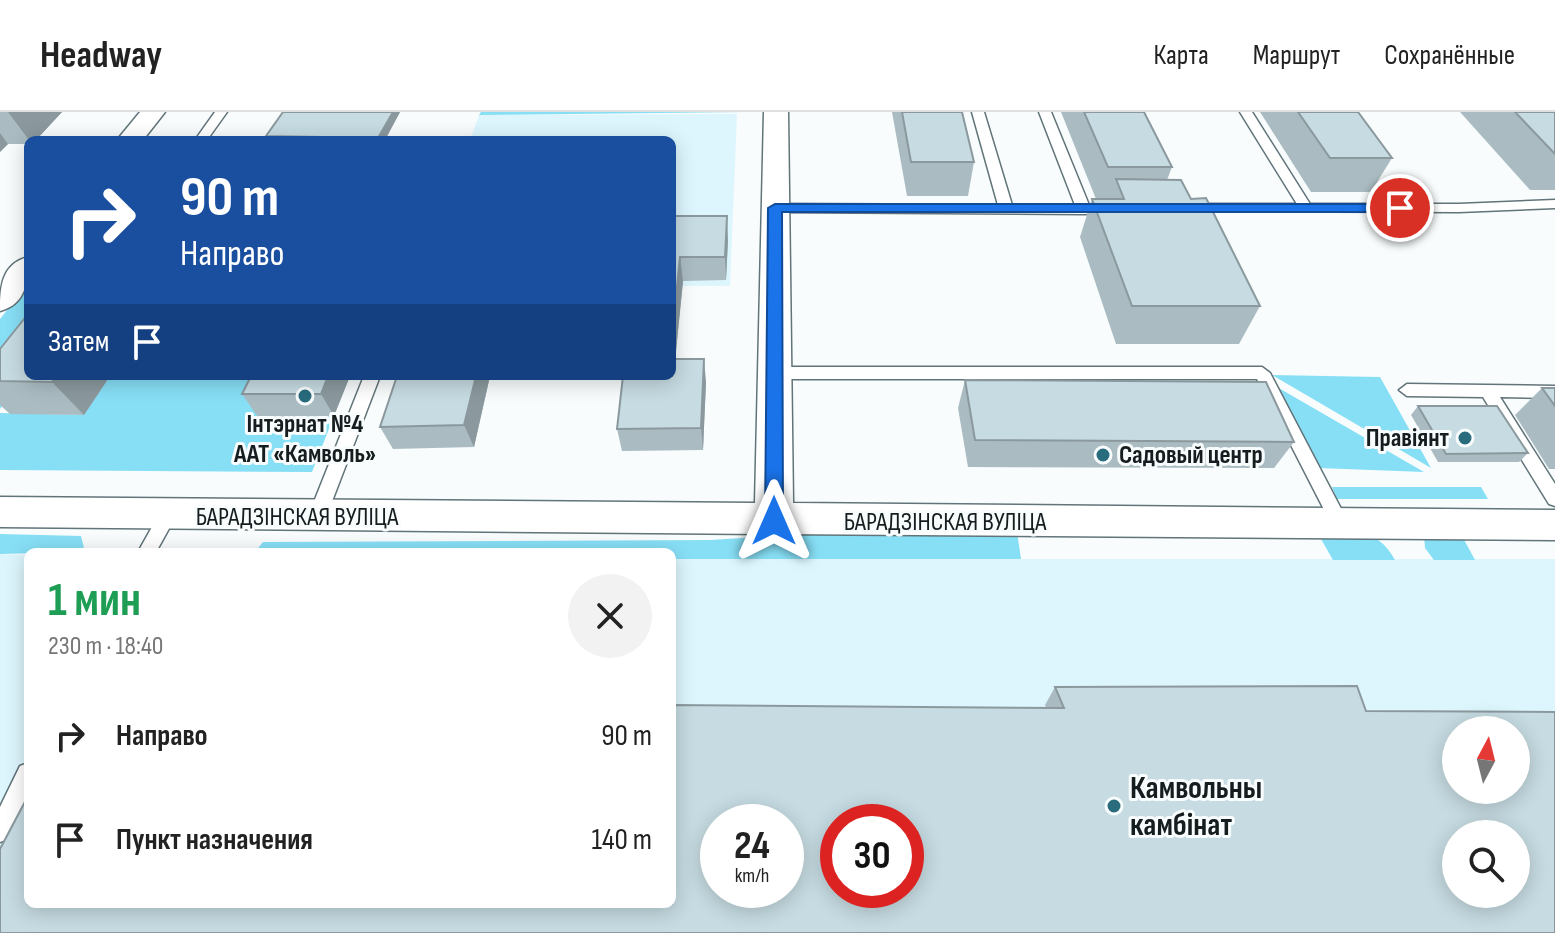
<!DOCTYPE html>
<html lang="ru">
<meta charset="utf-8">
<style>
body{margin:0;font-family:"Sofia Sans Condensed",sans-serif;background:#f2f2f2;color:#222;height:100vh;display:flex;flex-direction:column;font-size:30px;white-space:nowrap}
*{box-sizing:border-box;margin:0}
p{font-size:26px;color:#767676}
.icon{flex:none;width:44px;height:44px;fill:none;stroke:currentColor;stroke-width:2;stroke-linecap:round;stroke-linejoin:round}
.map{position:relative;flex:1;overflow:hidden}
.side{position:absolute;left:24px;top:436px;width:652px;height:360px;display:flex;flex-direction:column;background:#fff;border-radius:12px;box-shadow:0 4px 20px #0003}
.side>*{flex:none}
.guide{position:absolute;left:24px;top:24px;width:652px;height:244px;border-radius:12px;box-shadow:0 4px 20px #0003;background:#1a4fa0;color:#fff;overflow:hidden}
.needle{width:52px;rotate:7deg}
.controls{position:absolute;left:1442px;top:604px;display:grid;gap:16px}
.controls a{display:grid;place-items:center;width:88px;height:88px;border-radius:50%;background:#fff;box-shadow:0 4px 20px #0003;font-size:40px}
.speed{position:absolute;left:700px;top:692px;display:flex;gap:16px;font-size:40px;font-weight:700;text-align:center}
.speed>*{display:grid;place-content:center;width:104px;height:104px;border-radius:50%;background:#fff;box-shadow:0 4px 20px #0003;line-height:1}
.speed small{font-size:20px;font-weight:400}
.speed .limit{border:12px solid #d22;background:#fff;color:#111}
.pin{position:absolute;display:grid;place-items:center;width:68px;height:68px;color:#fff;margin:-34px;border:4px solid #fff;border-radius:50%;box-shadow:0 2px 8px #0007}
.me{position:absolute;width:88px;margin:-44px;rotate:0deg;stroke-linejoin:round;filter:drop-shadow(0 0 6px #0008)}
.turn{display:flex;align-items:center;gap:28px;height:168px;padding:0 24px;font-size:36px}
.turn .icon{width:104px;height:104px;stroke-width:2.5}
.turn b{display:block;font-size:56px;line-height:68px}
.then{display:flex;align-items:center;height:76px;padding:0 24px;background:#0003;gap:16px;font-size:30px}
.round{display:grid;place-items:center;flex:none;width:84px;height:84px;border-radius:42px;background:#f2f2f2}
.summary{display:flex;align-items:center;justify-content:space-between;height:136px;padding:0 24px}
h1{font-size:48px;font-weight:700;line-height:60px;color:#1e9e55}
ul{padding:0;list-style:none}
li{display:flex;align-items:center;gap:24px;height:104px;padding:0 24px}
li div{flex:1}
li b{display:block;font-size:30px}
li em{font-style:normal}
header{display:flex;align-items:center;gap:48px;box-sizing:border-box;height:112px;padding:0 40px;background:#fff;border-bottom:2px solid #e0e0e0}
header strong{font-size:38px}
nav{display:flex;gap:44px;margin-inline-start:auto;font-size:28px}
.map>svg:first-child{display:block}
</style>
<header>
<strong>Headway</strong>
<nav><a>Карта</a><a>Маршрут</a><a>Сохранённые</a></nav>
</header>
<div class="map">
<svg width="1555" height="821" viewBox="0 0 1555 821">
<rect width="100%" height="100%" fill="#f8fcfd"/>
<!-- built -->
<path fill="#ddf6fd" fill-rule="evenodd" d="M737,2L730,174H672V28H470L479,3Z
M0,442L28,443V792H672V447H1555V821H0ZM1456,618H1516V678H1456ZM718,710H786V778H718ZM838,710H906V778H838ZM1456,722H1516V782H1456Z"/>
<!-- green -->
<path fill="#87dff6" d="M481,0H746L479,3Z
M26,174L28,260L0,297V207Z
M1272,263L1380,265L1431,356Z
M110,264H277L258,305L334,304L312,360L0,358V301L83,303Z
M1277,275L1424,360L1318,356Z
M1332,375H1481L1488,387H1337Z
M1016,413L1021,447H672V440H255L263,430L711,428L861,418Z
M1313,413C1348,418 1377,414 1395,448H1333Z
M1456,413L1475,448H1434L1425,436L1424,423Z
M0,422L81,424L85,440L0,442Z"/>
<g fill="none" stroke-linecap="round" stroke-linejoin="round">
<defs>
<path id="lane" d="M215,0H227L207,28H195Z
M972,0H984L1012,93H1075L1039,0H1051L1089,93H1112L1119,97L1112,101L1084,102L775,100L768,96L775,92L998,93Z
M1240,0H1252L1310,92H1459L1555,88V96L1459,100L1181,99V93L1186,92H1297Z
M775,255H1262L1270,261L1349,412L1346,417H1334L1257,267H775L767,261Z
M364,264H380L326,405L323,410H311L308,405Z
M1407,272L1555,274V286L1500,285L1555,372V394L1549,392L1483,285L1407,284L1399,278Z
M167,397L173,399L176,404L156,440H138L161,399Z
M28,651V686L8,727L0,730V695L20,654Z"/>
<path id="street" d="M140,0H165L143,28H117Z
M764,0H788L793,391L1555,398V428L782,422L774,424L766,422L0,415V385L755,391Z
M28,145C28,168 27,192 0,199C0,176 1,152 28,145Z"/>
</defs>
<!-- lane casing -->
<use href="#lane" stroke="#617479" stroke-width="3"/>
<!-- street casing -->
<use href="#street" stroke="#617479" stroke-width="3"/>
<!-- lane -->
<use href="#lane" fill="#fff" fill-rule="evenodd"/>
<!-- street -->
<use href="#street" fill="#fff" fill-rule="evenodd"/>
</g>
<!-- wall -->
<path fill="#aabcc2" d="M0,0H62L36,28H28V32H8L0,40Z
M283,0H400L385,28H267L266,24Z
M892,0H962L974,50L968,84H907Z
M1061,0H1144L1172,55L1167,68L1191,87L1260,194L1239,232H1116L1080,125L1092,87H1096Z
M1260,0H1358L1392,46L1371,80H1311Z
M1460,0H1555V78H1530Z
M672,104L728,128L726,168L683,169L675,247L706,270L703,338L622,339L617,317Z
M0,237L110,264L84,303L10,302L0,293Z
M350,264L334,304L258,305L242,282Z
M397,264H490L474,335L393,337L380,315Z
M965,268L1294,330L1274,356L968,355L958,296Z
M1542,276H1555V357H1549L1515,303Z
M1418,294L1528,341L1519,350H1438L1411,303Z
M1357,574L28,684L1046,595L1045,593L1055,575Z"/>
<!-- shaded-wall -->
<path fill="#8b999e" d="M8,0H62L36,28H29Z
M393,0H400L385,28H379L378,26Z
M0,21L8,32L0,40Z
M727,104L728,128L726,168L725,145Z
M680,145L683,169L673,270L672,225Z
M704,247L706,270L703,338L701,316Z
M56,264H110L84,303L52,270Z
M328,264H350L334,304L321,282Z
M476,264H490L474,335L464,313Z"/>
<!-- building -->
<path fill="#c6dbe2" stroke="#8b999e" stroke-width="2" fill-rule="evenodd" d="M283,0H393L378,26L266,24Z
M902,0H962L974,50H911Z
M1084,0H1144L1172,55H1108Z
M1298,0H1358L1392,46H1330Z
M1515,0H1555V42Z
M1116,67L1181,68L1191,87L1206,86L1260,194H1132L1092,87H1124Z
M672,104H727L725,145H680L672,225Z
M28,202V264H56L52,270L0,269V237Z
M672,247H704L701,316L617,317L623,264H672Z
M251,264H328L321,282H242Z
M397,264H476L464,313L380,315Z
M965,268L1266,270L1294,330L975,328Z
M1542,276H1555V294Z
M1418,294H1497L1528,341L1446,342Z
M1357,574L1366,599L1555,600V821H0V737L28,684V792H672V593L1064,596L1055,575ZM1456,618H1516V678H1456ZM718,710H786V778H718ZM838,710H906V778H838ZM1456,722H1516V782H1456Z"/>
<!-- route -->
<path fill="#1a73e8" stroke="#114b97" stroke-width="2" d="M775,92H1400L1406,96L1400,100H782L783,409L774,416L765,409L768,96Z"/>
<!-- markers -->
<g fill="#286c7d" stroke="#f8fcfd" stroke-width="3">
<circle cx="305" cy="284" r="8"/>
<circle cx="1465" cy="326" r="8"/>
<circle cx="1103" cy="343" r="8"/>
<circle cx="1114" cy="694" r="8"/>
</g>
<g text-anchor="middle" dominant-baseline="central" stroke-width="6" stroke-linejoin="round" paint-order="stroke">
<!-- poi labels -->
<g font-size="26" font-weight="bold" fill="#151d1f" stroke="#f8fcfd">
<text x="305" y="312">Інтэрнат №4<tspan x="305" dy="30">ААТ «Камволь»</tspan></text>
<text x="1449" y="326" text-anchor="end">Правіянт</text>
<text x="1119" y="343" text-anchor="start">Садовый центр</text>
</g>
<!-- street labels -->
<g font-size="26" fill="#151d1f" stroke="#f8fcfd">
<text x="297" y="405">БАРАДЗІНСКАЯ ВУЛІЦА</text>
<text x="945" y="410">БАРАДЗІНСКАЯ ВУЛІЦА</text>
</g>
<!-- near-poi labels -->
<g font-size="32" font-weight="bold" fill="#151d1f" stroke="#f8fcfd" text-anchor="start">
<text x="1130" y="676">Камвольны<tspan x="1130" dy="37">камбінат</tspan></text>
</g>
</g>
</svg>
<div class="controls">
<a><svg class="needle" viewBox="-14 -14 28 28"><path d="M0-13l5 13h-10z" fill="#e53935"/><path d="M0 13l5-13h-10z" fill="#767676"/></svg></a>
<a><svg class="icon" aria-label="search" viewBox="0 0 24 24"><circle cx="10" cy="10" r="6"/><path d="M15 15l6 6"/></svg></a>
</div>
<div class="speed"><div>24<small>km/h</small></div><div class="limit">30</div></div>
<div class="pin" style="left:1400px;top:96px;background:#d93025"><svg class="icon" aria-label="arrive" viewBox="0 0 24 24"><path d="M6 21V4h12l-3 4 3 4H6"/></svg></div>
<svg class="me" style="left:774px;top:409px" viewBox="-20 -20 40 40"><path d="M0-17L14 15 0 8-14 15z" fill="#1a73e8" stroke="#fff" stroke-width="4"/></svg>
<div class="guide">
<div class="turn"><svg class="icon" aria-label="right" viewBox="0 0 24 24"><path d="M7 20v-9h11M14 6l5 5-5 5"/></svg><div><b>90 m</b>Направо</div></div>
<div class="then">Затем<svg class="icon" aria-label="arrive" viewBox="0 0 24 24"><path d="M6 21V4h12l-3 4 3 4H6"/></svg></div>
</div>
<section class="side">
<div class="summary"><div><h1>1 мин</h1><p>230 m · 18:40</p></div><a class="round"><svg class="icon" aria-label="close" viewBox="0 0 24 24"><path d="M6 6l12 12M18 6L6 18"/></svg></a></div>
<ul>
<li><svg class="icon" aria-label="right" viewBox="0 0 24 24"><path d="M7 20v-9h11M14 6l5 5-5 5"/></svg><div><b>Направо</b></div><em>90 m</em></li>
<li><svg class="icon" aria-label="arrive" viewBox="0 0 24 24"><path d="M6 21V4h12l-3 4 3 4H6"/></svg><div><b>Пункт назначения</b></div><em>140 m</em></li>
</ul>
</section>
</div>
